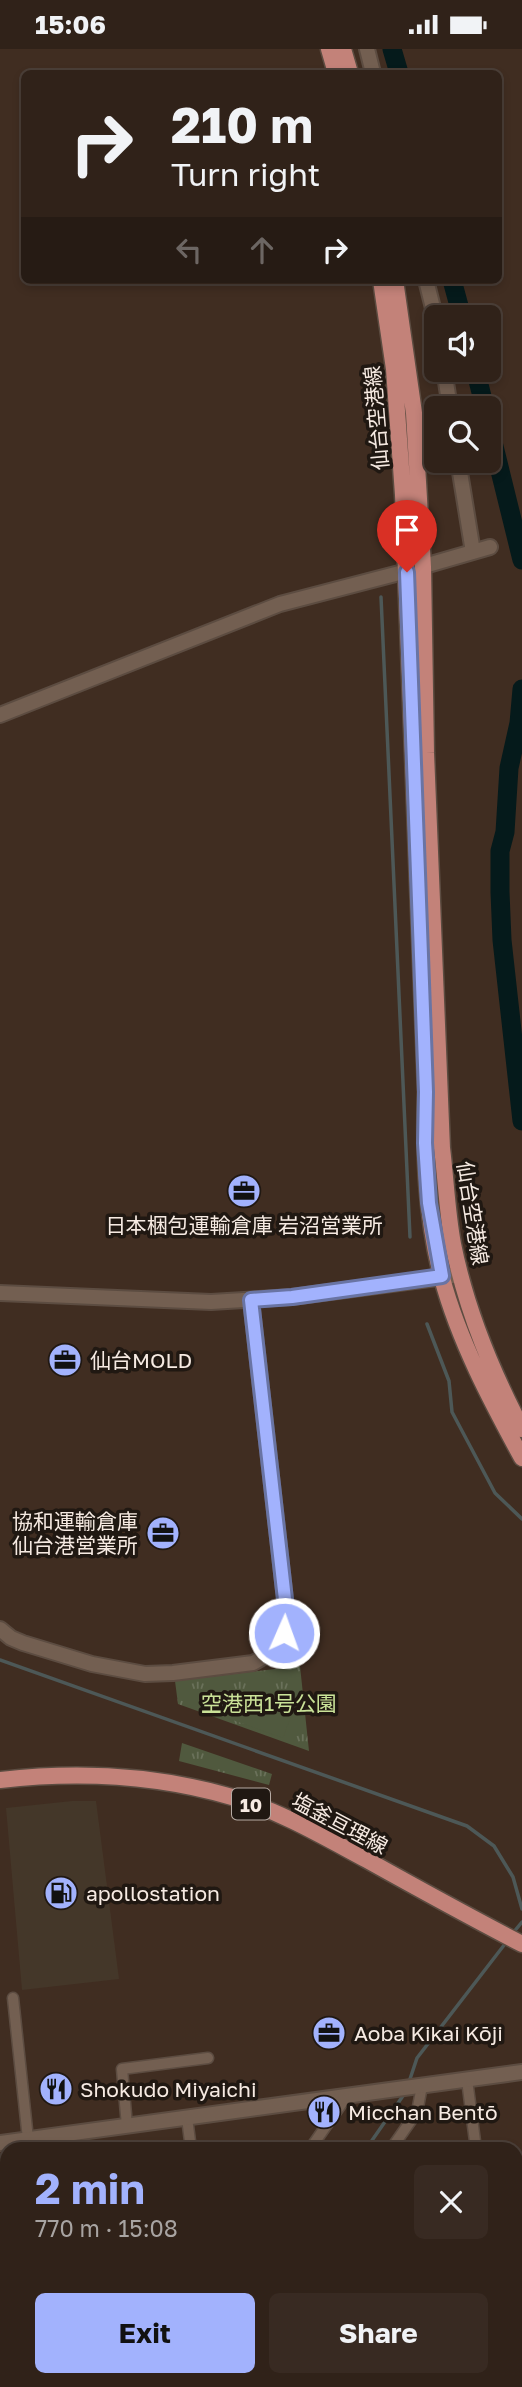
<!DOCTYPE html>
<meta charset="utf-8">
<style>
body{margin:0;font-family:"Golos Text","Noto Sans JP",sans-serif;background:#382a22;color:#f1f3f6;height:100vh;display:flex;flex-direction:column;font-size:26px;white-space:nowrap}
*{box-sizing:border-box;margin:0}
p{font-size:23px;color:#a8a4a2}
.icon{flex:none;width:38px;height:38px;fill:none;stroke:currentColor;stroke-width:2;stroke-linecap:round;stroke-linejoin:round}
.map{position:relative;flex:1;overflow:hidden}
.details{position:absolute;left:0px;top:2093px;width:523px;height:245px;display:flex;flex-direction:column;background:#302219;border-radius:21px 21px 0 0;box-shadow:0 4px 10px #0003,0 0 0 2px #4b3f38}
.details>*{flex:none}
.top-card{position:absolute;left:21px;top:21px;width:481px;height:214px;border-radius:10px;box-shadow:0 4px 10px #0003,0 0 0 2px #4b3f38;background:#302219;color:#f1f3f6;overflow:hidden}
.buttons{position:absolute;left:424px;top:256px;display:grid;gap:14px}
.buttons a{display:grid;place-items:center;width:77px;height:77px;border-radius:10px;background:#302219;box-shadow:0 4px 10px #0003,0 0 0 2px #4b3f38;font-size:35px}
.pin{position:absolute;display:grid;place-items:center;width:60px;height:60px;color:#fff;margin:-72px -30px;border-radius:50% 50% 50% 0;rotate:-45deg;box-shadow:0 0 7px #0007}
.pin .icon{rotate:45deg}
.me{position:absolute;width:77px;margin:-38px;rotate:2deg;stroke-linejoin:round;filter:drop-shadow(0 0 5px #0008)}
.turn{display:flex;align-items:center;gap:24px;height:147px;padding:0 35px;font-size:32px}
.turn .icon{width:91px;height:91px;stroke-width:2.5}
.turn b{display:block;font-size:49px;line-height:60px}
.lanes{display:flex;align-items:center;height:66px;padding:0 35px;background:#0003;justify-content:center;gap:35px;direction:ltr}
.lanes .off{opacity:.35}
.round{display:grid;place-items:center;flex:none;width:74px;height:74px;border-radius:10px;background:#382a22}
.overview{display:flex;align-items:center;justify-content:space-between;height:119px;padding:0 35px}
h1{font-size:42px;font-weight:700;line-height:52px;color:#a2b2fd}
.action{display:flex;gap:14px;margin-top:auto;padding:14px 35px}
.action a{flex:1;height:80px;border-radius:10px;background:#a2b2fd;color:#111;font-size:28px;font-weight:700;line-height:80px;text-align:center}
.action a+a{background:#382a22;color:#f1f3f6}
.status{display:flex;justify-content:space-between;align-items:center;height:49px;padding:0 35px;background:#302219;direction:ltr}
.status svg{height:19px;fill:currentColor}
.map>svg:first-child{display:block}
</style>
<div class="status"><b>15:06</b><svg viewBox="0 0 49 12"><path d="M0 12V9h3v3zM5 12V6h3v6zM10 12V3h3v9zM15 12V0h3v12zM26 1h20v11H26zM47 4h2v5h-2z"/></svg></div>
<div class="map">
<svg width="522" height="2338" viewBox="0 0 522 2338">
<defs>
<pattern id="park-tufts" width="24" height="20" patternUnits="userSpaceOnUse" patternTransform="scale(1.75)"><rect width="24" height="20" fill="#50593e"/><path d="M3 7l-1-3M5 7V3M7 7l1-3M15 17l-1-3M17 17v-4M19 17l1-3" fill="none" stroke="#6a715a"/></pattern>
</defs>
<rect width="100%" height="100%" fill="#402d21"/>
<!-- commercial -->
<path fill="#443729" d="M72,1752H96L119,1930L22,1941L6,1759Z"/>
<!-- park -->
<path fill="url(#park-tufts)" d="M300,1617L309,1702L178,1655L175,1632Z
M182,1694L272,1725L269,1736L179,1712Z"/>
<!-- pitch -->
<path fill="#50593e" d="M236,1644L292,1664L283,1689L227,1669Z"/>
<g fill="none" stroke-linecap="round" stroke-linejoin="round">
<!-- stream -->
<path stroke="#4d5857" stroke-width="3.5" d="M381,548L410,1188
M427,1275L449,1332L452,1363L495,1444L522,1470
M0,1611L467,1777L494,1797L513,1828L522,1860
M512,1885L522,1873
M409,2033L417,2009L508,1891
M366,2100L405,2044
M199,2338L204,2331"/>
<!-- river -->
<path stroke="#051a1b" stroke-width="19" d="M392,0L399,24
M452,231L462,268
M475,320L485,359
M488,373L522,511
M522,640L519,674L509,719L505,783L500,802V843L502,891L522,1072"/>
<defs>
<path id="street" d="M13,1949L28,2090
M467,2031L476,2100
M187,2069L191,2100
M127,2077L122,2020L208,2009
M310,2100L347,2047
M391,2100L417,2063L422,2037
M502,2331L503,2338
M224,2338L229,2331"/>
<path id="secondary" d="M367,0L373,24
M426,231L436,271
M444,320L450,359
M458,411L473,503
M0,666L280,555L407,522L490,498
M0,1244L211,1253L292,1248L460,1226
M0,1580L11,1589L23,1594L92,1615L145,1625L173,1624L253,1614L267,1606L280,1593L287,1568L251,1251
M0,2094L522,2023"/>
<path id="primary" d="M329,0L336,24
M343,0L350,24
M381,231L394,320L403,446L426,1043C424,1105 426,1168 442,1229C459,1292 491,1352 522,1409
M395,231L414,364L423,518L426,704L442,1099C446,1131 447,1163 453,1195C466,1260 491,1321 522,1380
M0,1731C78,1722 157,1726 232,1748C280,1762 324,1788 367,1811C419,1840 470,1868 522,1895"/>
</defs>
<!-- street casing -->
<use href="#street" stroke="#5c4c41" stroke-width="13"/>
<!-- secondary casing -->
<use href="#secondary" stroke="#5c4c41" stroke-width="18"/>
<!-- primary casing -->
<use href="#primary" stroke="#5c4c41" stroke-width="19"/>
<!-- street -->
<use href="#street" stroke="#735f51" stroke-width="10"/>
<!-- secondary -->
<use href="#secondary" stroke="#735f51" stroke-width="14"/>
<!-- primary -->
<use href="#primary" stroke="#c38279" stroke-width="16"/>
</g>
<g fill="none" stroke-linecap="round" stroke-linejoin="round">
<defs>
<path id="route" d="M284,1584L287,1568L251,1251L292,1248L442,1227L429,1154L425,1094L426,1043L407,523"/>
</defs>
<!-- route casing -->
<use href="#route" stroke="#6974a4" stroke-width="18"/>
<!-- route -->
<use href="#route" stroke="#a2b2fd" stroke-width="12"/>
</g>
<!-- icons -->
<defs>
<symbol id="office-disc" viewBox="-11 -11 22 22"><circle r="9.5" fill="#a2b2fd" stroke="#201812"/><path d="M-6-3h4V-5.5h4V-3h4V5H-6ZM-1-4.5V-3h2v-1.5ZM-6 0V1H6V0Z" fill="#111"/></symbol>
<symbol id="fuel-disc" viewBox="-11 -11 22 22"><circle r="9.5" fill="#a2b2fd" stroke="#201812"/><path d="M-5.5-6h7V0h2V4h1.3V-2.5L3-4.5l.8-.8L6-3V5H2.5V1h-1V6h-7ZM-4.2-4.7v3.2H.2V-4.7Z" fill="#111"/></symbol>
<symbol id="restaurant-disc" viewBox="-11 -11 22 22"><circle r="9.5" fill="#a2b2fd" stroke="#201812"/><path d="M-5-6h1v4h1v-4h1v4h1v-4h1v5L-1.5 .5V6h-2V.5L-5-1ZM5-6V6H3V1.5H1.5Q1.5-4 5-6Z" fill="#111"/></symbol>
</defs>
<g fill-rule="evenodd">
<use href="#office-disc" x="225" y="1123" width="38" height="38"/>
<use href="#office-disc" x="46" y="1292" width="38" height="38"/>
<use href="#office-disc" x="144" y="1465" width="38" height="38"/>
<use href="#fuel-disc" x="42" y="1825" width="38" height="38"/>
<use href="#office-disc" x="310" y="1965" width="38" height="38"/>
<use href="#restaurant-disc" x="37" y="2021" width="38" height="38"/>
<use href="#restaurant-disc" x="305" y="2044" width="38" height="38"/>
</g>
<g text-anchor="middle" dominant-baseline="central" stroke-width="7" stroke-linejoin="round" paint-order="stroke">
<!-- shield labels -->
<rect fill="#201812" stroke="#b6aba4" stroke-width="2" x="232" y="1739.5" width="38" height="31" rx="5"/>
<g font-size="19" font-weight="bold" fill="#f6eae2">
<text x="251" y="1755">10</text>
</g>
<!-- street labels -->
<g font-size="21" fill="#f6eae2" stroke="#201812">
<text transform="translate(376 369) rotate(-95)">仙台空港線</text>
<text transform="translate(473 1164) rotate(81)">仙台空港線</text>
<text transform="translate(340 1774) rotate(28)">塩釜亘理線</text>
</g>
<!-- poi labels -->
<g font-size="21" fill="#f6eae2" stroke="#201812" text-anchor="start">
<text x="244" y="1176" text-anchor="middle">日本梱包運輸倉庫 岩沼営業所</text>
<text x="90" y="1311">仙台MOLD</text>
<text x="138" y="1472" text-anchor="end">協和運輸倉庫<tspan x="138" dy="24">仙台港営業所</tspan></text>
<text x="86" y="1844">apollostation</text>
<text x="354" y="1984">Aoba Kikai Kōji</text>
<text x="80" y="2040">Shokudo Miyaichi</text>
<text x="348" y="2063">Micchan Bentō</text>
</g>
<!-- park labels -->
<g font-size="21" fill="#cae298" stroke="#201812">
<text x="269" y="1654">空港西1号公園</text>
</g>
</g>
</svg>
<div class="buttons">
<a><svg class="icon" aria-label="sound" viewBox="0 0 24 24"><path d="M4 9h4l5-4v14l-5-4H4zM17 9q2 3 0 6"/></svg></a>
<a><svg class="icon" aria-label="search" viewBox="0 0 24 24"><circle cx="10" cy="10" r="6"/><path d="M15 15l6 6"/></svg></a>
</div>
<div class="pin" style="left:407px;top:523px;background:#d93025"><svg class="icon" aria-label="arrive" viewBox="0 0 24 24"><path d="M6 21V4h12l-3 4 3 4H6"/></svg></div>
<svg class="me" style="left:284px;top:1584px" viewBox="-20 -20 40 40"><circle r="17" fill="#a2b2fd" stroke="#fff" stroke-width="3"/><path d="M0-11L8 9 0 5-8 9z" fill="#fff"/></svg>
<div class="top-card">
<div class="turn"><svg class="icon" aria-label="right" viewBox="0 0 24 24"><path d="M7 20v-9h11M14 6l5 5-5 5"/></svg><div><b>210 m</b>Turn right</div></div>
<div class="lanes"><svg class="icon off" aria-label="left" viewBox="0 0 24 24"><path d="M17 20v-9H6M10 6l-5 5 5 5"/></svg><svg class="icon off" aria-label="ahead" viewBox="0 0 24 24"><path d="M12 20V5M6 11l6-6 6 6"/></svg><svg class="icon" aria-label="right" viewBox="0 0 24 24"><path d="M7 20v-9h11M14 6l5 5-5 5"/></svg></div>
</div>
<section class="details">
<div class="overview"><div><h1>2 min</h1><p>770 m · 15:08</p></div><a class="round"><svg class="icon" aria-label="close" viewBox="0 0 24 24"><path d="M6 6l12 12M18 6L6 18"/></svg></a></div>
<div class="action"><a>Exit</a><a>Share</a></div>
</section>
</div>
